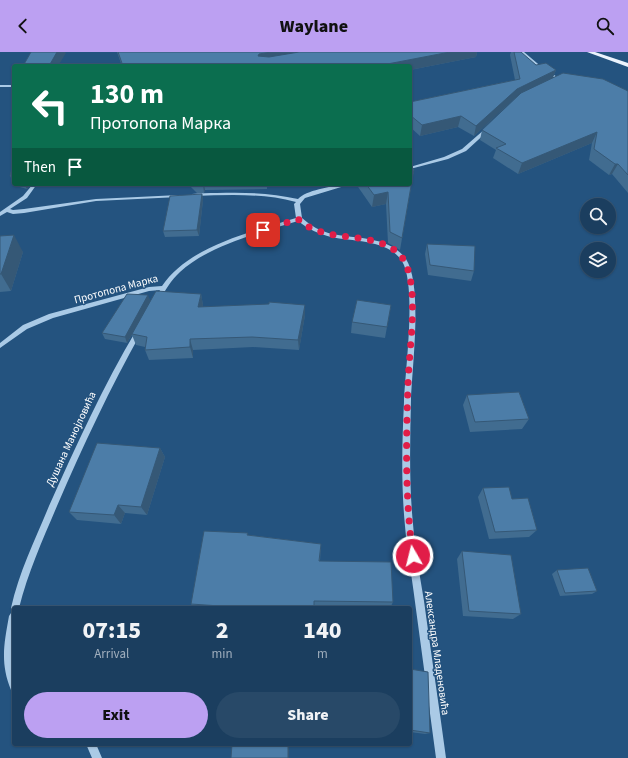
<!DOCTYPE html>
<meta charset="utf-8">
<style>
body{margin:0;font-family:"Source Sans 3",sans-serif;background:#284968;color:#f1f3f6;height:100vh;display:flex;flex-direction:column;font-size:15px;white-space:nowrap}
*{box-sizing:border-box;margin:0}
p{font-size:13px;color:#a0aebd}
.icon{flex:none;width:22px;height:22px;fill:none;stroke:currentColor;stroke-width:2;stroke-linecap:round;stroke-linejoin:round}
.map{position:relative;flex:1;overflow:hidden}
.details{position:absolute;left:12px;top:554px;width:400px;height:140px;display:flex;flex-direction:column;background:#1b3e5f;border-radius:4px;box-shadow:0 1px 3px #0004,0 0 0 1px #395774}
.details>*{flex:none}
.top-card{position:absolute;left:12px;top:12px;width:400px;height:122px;border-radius:4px;box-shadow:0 1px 3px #0004,0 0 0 1px #395774;background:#0b6e4f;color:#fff;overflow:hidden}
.buttons{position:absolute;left:580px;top:146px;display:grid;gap:8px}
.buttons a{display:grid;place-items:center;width:36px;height:36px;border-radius:50%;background:#1b3e5f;box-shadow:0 1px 3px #0004,0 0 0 1px #395774;font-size:20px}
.pin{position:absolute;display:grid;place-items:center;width:34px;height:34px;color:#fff;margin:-17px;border-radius:8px;box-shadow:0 2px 6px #0006}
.me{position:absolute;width:44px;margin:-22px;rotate:352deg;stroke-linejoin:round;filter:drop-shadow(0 0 3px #0008)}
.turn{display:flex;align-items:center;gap:14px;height:84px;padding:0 12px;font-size:18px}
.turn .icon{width:52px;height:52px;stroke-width:2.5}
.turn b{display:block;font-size:28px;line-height:34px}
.then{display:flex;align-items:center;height:38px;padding:0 12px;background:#0003;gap:8px;font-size:15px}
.eta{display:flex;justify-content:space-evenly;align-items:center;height:68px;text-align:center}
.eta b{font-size:24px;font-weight:800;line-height:28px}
.cta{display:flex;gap:8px;margin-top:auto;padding:8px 12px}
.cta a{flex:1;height:46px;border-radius:24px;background:#bca0f2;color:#111;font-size:16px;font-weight:800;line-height:46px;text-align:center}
.cta a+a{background:#284968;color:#f1f3f6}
header{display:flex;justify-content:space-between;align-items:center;height:52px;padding:0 12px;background:#bca0f2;color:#111;font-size:18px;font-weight:800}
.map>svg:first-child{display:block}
</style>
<header><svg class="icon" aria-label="back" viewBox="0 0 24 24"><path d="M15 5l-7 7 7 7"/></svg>Waylane<svg class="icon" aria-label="search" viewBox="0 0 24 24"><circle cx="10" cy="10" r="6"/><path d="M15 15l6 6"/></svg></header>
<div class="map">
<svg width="628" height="706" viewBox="0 0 628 706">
<rect width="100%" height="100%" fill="#24537f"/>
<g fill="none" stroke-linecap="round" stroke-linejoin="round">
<!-- minor -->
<path fill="#aacae6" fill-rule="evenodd" d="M520,0H524L544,17L564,29L561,30L542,19Z
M0,33H14V35H0Z
M485,77L489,78L466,99L448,107L410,117V115L444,105L462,97Z
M33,132H37L27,146L10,157L13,158L24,157L96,147L179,143L181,144L179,145L96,149L24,161L13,162L7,160L0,164V160L23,144Z
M343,132H351L305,146L300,152L302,166C311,174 320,179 332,182C357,187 389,184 406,207C423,233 412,315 411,348C410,389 409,431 413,472C415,498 420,524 424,549C431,601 439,654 446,706H436C429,654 422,602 415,550C412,525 407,499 405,474C401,433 402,391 404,350C405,319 417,234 402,209C387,187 354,190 331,185C319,182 308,177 298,169C262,180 209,193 180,220C171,228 165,239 159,249L157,250L154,248L160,238L149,239L53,266L27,277L0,296V291L23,273L49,262L149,235L162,234C190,193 252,180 296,166L294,152L296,150C263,141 228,143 194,144L192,143V142C200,141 209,141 217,141C245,140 272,141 298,147C306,138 331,135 343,132Z
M137,277H141L142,279C110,336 83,394 57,454C43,487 28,520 19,556H14V589L12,609L14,621V640L11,638C0,611 4,592 9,564L11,561L13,560L11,556C19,520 35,488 49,454C76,394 103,334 137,277Z
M86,692H96L102,706H92Z"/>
<!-- major -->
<path fill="#ebf3fd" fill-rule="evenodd" d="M587,0H595L628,11V15Z"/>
</g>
<!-- wall -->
<path fill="#416c90" d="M117,0H477L476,5L410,18V14H122Z
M511,0H514L536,13L556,18L553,25L628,39V141L612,122L609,123L589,108L592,91L518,122L493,106L496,98L480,88L482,78L516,46L514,47L474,84L458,75L420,84L410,75V50L515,28L510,3Z
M14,108V131L10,124Z
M414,117L400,198L388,191L386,152L372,155L356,132H410Z
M15,132H31L27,137L16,134Z
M188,132H267V137L205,138L204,141H197Z
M202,142L203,148L199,184L165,185L163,179Z
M0,184L23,200L11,239L0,240Z
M427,192L474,219L471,229L428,223L425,202Z
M201,242L203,253V255L305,263L299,298L253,295L193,298V306L149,308L145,298V295L136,293L132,283L127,291L105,287L102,281L151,249Z
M391,253L385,286L351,281L352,270Z
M467,343L529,367L522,377L470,380L463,353Z
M160,396L165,405L147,463L125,461L121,472L77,468L69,460Z
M483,436L512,447L537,478L529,485L489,487L478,445Z
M248,481V483L321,492L320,509L393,550L390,556L314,555V556H194L191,552Z
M462,499L521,562L513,567L463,564L457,507Z
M557,518L597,539L592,542L560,544L552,522Z
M410,617L430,681L425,682L410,680Z"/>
<!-- shaded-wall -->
<path fill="#355876" d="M57,0H65L66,1L58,14H49Z
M271,0H335L260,13L258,4L259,2Z
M450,0H477L476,5L410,18V14H377Z
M556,18L552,28L514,47L474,84L476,74L517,37Z
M461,64L458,75L420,84L422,73Z
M597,80L592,91L518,122L522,111Z
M615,112H618L612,122L609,123Z
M24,132H31L27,137Z
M203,132H204L205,138L204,141Z
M388,140L386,152L372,155L374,143Z
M202,142L203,148L199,184L197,178Z
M14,183L23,200L11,239L1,222Z
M201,242L203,253L201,266L198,255Z
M148,243L151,250L127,291L125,285Z
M305,253V263L299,298L298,288Z
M190,287L193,298V306L190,295Z
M160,396L165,405L147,463L141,455Z
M118,453L125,461L121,472L114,463Z
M288,692H289V706H288Z"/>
<!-- building -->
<path fill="#4c7da8" stroke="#355876" d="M31,0H57L49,14H23Z
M118,0H271L259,2L258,4L269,5L299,0H450L377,14H123Z
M514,0H521L536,13L546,11L556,18L517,37L476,74L461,64L422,73L410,63V50L520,27Z
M563,21L603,27L628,39V123L618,112H615L594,97L597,80L522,111L496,96L506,92L482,78L521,41Z
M14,108V125L10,124Z
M410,116L414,117L402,186L390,180L388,140L374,143L366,132H410Z
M202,142L197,178L163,179L170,144Z
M14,183L1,222H0V184Z
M427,192L475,194L474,219L430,213Z
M156,239L201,242L198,255L269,252V250L305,253L298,288L252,285L190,287V295L145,298L147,285L132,282Z
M127,242L148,243L125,285L102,281Z
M357,248L391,253L387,275L352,270Z
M519,340L529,367L475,370L467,343Z
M97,391L160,396L141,455L118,453L114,463L69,460Z
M509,435L512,447L528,446L537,478L495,480L483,436Z
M204,479L248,481L247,483L321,492L319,509L391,510L393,550L314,549V556H249L191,552Z
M462,499L511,503L521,562L469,559Z
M588,516L597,539L565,541L557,518Z
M410,617L428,620L430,681L410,678Z
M232,692H288V706H231Z"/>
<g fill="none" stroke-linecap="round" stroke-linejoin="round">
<!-- route -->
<path stroke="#e11d48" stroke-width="7" stroke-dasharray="0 12.6" d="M263,178L298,167C326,194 376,176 401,204C409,214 411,229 412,241C414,271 409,302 408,332C406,389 405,447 413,504"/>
</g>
<g text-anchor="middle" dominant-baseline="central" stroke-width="3" stroke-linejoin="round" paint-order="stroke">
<!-- street labels -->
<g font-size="11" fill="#fff" stroke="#24537f">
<text transform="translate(116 237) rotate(-15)">Протопопа Марка</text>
<text transform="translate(71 387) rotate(-65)">Душана Манојловића</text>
<text transform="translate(437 601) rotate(82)">Александра Младеновића</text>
</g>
</g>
</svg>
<div class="buttons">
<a><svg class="icon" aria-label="search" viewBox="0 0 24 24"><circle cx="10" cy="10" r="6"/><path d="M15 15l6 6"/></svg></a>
<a><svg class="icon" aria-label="layers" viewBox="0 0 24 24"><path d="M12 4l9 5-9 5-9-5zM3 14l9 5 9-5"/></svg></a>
</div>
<div class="pin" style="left:263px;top:178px;background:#d93025"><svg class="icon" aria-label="arrive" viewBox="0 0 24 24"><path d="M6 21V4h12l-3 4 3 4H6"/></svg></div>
<svg class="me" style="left:413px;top:504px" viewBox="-20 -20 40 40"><circle r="17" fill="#e11d48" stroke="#fff" stroke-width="3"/><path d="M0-11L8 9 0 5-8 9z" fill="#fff"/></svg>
<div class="top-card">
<div class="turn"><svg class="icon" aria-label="left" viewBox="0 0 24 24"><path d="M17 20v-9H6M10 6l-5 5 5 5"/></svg><div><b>130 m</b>Протопопа Марка</div></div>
<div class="then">Then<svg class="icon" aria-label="arrive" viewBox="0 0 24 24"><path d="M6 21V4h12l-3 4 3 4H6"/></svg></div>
</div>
<section class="details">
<div class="eta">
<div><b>07:15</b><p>Arrival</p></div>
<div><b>2</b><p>min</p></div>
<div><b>140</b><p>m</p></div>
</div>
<div class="cta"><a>Exit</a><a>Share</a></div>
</section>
</div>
